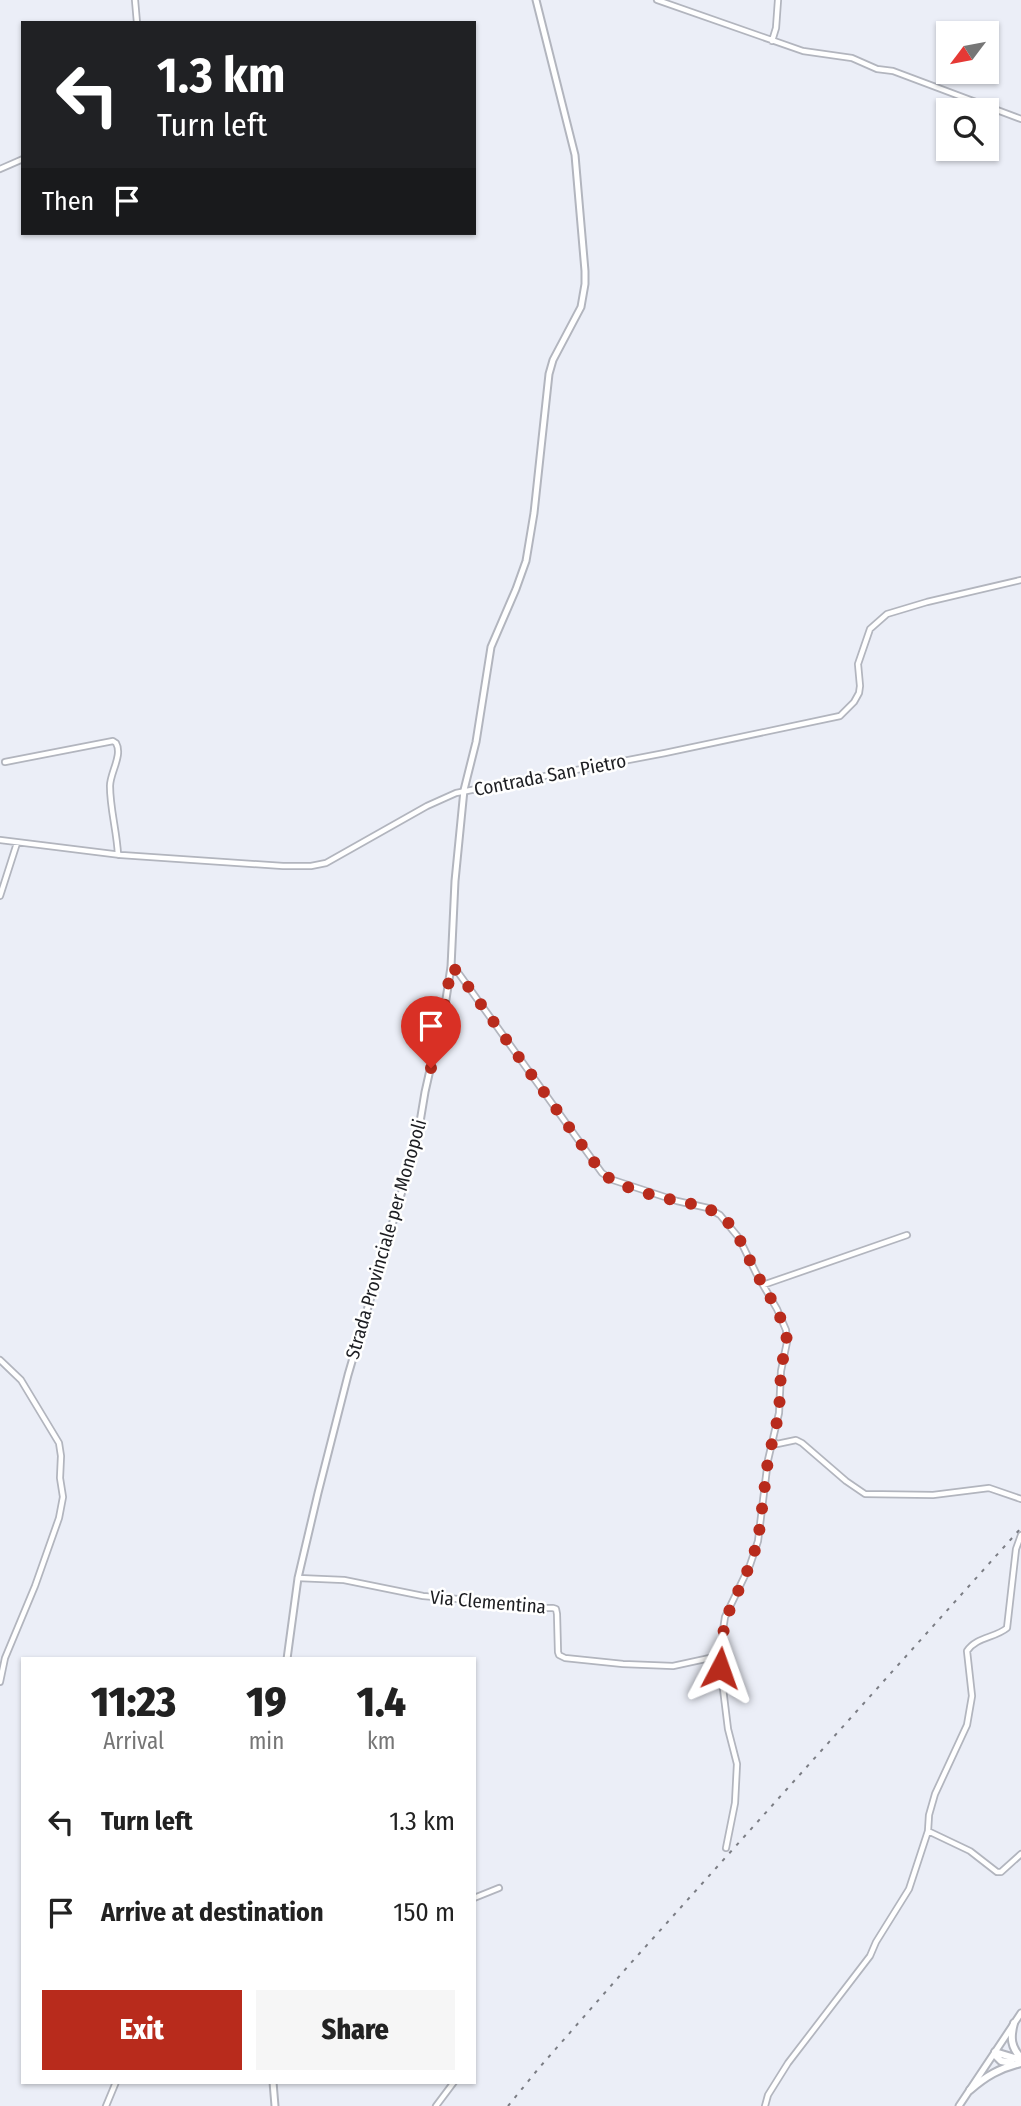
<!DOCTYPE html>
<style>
body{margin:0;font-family:"Fira Sans Condensed",sans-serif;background:#f6f6f6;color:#222;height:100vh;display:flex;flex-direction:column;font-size:26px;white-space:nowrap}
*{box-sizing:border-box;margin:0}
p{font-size:23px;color:#767676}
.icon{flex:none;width:38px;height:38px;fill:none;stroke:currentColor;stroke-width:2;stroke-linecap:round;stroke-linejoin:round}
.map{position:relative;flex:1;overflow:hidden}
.drawer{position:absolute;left:21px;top:1657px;width:455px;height:427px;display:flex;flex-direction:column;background:#fff;border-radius:0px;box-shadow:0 2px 5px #0004}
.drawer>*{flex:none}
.hud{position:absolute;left:21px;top:21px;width:455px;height:214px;border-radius:0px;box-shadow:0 2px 5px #0004;background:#202124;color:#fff;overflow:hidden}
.needle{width:46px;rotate:238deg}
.controls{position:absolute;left:936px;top:21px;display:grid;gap:14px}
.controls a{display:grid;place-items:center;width:63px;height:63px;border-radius:0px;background:#fff;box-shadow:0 2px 5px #0004;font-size:35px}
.pin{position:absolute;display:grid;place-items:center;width:60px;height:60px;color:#fff;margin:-72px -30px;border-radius:50% 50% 50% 0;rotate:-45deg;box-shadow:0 0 7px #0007}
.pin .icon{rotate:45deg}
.me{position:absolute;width:77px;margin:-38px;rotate:4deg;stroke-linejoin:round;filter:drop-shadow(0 0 5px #0008)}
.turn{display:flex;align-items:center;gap:24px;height:147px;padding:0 21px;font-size:32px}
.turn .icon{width:91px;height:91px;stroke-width:2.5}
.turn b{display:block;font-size:49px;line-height:60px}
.then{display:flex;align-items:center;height:66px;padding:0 21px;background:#0003;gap:14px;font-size:26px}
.eta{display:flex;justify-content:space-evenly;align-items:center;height:119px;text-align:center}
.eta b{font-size:42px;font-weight:800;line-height:49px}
.button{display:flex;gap:14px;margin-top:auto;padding:14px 21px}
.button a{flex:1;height:80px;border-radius:0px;background:#b82b1c;color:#fff;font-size:28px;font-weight:800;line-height:80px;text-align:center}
.button a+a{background:#f6f6f6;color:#222}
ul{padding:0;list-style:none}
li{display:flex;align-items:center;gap:21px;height:91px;padding:0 21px}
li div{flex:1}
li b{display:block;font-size:26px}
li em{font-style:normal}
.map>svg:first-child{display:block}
</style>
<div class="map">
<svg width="1021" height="2106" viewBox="0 0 1021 2106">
<rect width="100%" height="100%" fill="#ebeef7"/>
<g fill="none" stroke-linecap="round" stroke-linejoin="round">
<defs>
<path id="minor" d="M135,0L137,23
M657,0L803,51L852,58L877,69L893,71L1021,119
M772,41L776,28L778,0
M0,169L23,159
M5,762L113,741L116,743C123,755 110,773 110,786C110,809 117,832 118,855
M0,840L121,855L283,866H311L326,863L427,806L456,793L665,753L840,716L854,702L859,693L860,686L858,664L870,629L887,614L927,602L1021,580
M0,896L17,843
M451,967L457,971L602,1173L613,1180L677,1201L708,1208L720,1215L739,1238L756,1273L777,1309L786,1330L787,1342L781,1371L779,1413L768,1460L758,1541L750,1565L725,1617L719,1656L728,1729L737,1764L735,1803L726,1848
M763,1285L907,1235
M0,1360L21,1380L59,1443L61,1456L60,1478L63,1497L59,1518L35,1586L5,1658L0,1682
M773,1441L777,1444L796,1440L802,1443L846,1481L865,1494L933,1495L989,1488L1021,1499
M298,1578L344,1580L423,1596L481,1601L520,1608H553L556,1609L557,1614L558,1652L559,1655L565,1658L623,1664L673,1666L719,1656
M928,1831L970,1851L997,1872H1001L1021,1854
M474,1898L499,1888
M106,2106L116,2082
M436,2106L454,2082
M765,2106L768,2095L788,2063L870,1956L876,1942L909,1889L928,1831L929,1815L935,1794L967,1725L972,1696L967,1651C976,1637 995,1638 1007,1628L1016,1549L1021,1535"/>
<path id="tertiary" d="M287,1659L298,1578L318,1493L348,1375L417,1140L425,1092L446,999L451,967L455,881L464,790L476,742L491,647L516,589L526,561L534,513L549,374L553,360L581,307L585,284V271L575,155L536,0
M273,2082L275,2106
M959,2106L1021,2013"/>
<path id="secondary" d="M1014,2023C1010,2038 1011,2047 1021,2058
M995,2052L996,2056L1001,2061L1012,2063
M995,2052L1021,2060
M970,2090C986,2076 1000,2068 1021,2063"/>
</defs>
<!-- minor casing -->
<use href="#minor" stroke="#b2b5be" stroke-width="8"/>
<!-- tertiary casing -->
<use href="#tertiary" stroke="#b2b5be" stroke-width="9"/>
<!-- secondary casing -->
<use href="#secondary" stroke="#b2b5be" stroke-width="10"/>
<!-- minor -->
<use href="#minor" stroke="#fff" stroke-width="4.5"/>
<!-- tertiary -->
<use href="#tertiary" stroke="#fff" stroke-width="5"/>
<!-- secondary -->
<use href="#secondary" stroke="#fff" stroke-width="6"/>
<!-- rail -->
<path stroke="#7b7d84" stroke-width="2" stroke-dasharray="3.5 7" stroke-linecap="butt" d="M508,2106L539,2068L630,1964L1021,1528"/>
</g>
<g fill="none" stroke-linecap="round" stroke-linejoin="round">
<!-- route -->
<path stroke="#b82b1c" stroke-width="12" stroke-dasharray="0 21.6" d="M431,1068L446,999L451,967L457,971L602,1173C629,1194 675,1199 708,1208L726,1220L737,1234L756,1273L777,1309L787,1335L781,1371L779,1413L768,1460L758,1541L750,1565L726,1618L719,1656L720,1668"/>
</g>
<g text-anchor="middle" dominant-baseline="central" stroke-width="5" stroke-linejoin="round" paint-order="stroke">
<!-- street labels -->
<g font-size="19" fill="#1d1e22" stroke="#fff">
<text transform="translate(550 775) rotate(-11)">Contrada San Pietro</text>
<text transform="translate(386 1239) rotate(-74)">Strada Provinciale per Monopoli</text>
<text transform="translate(488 1602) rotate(5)">Via Clementina</text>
</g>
</g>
</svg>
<div class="controls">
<a><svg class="needle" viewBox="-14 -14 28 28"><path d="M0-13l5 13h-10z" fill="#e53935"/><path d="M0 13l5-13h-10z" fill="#767676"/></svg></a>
<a><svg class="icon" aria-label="search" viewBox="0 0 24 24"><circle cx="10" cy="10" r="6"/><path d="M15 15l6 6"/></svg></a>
</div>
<div class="pin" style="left:431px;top:1068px;background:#d93025"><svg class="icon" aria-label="arrive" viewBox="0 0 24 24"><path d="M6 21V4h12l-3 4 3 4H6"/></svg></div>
<svg class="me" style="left:720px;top:1668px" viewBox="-20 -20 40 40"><path d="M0-17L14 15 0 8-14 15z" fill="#b82b1c" stroke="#fff" stroke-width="4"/></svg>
<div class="hud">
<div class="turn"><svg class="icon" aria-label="left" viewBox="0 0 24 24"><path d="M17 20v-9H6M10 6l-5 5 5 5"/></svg><div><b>1.3 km</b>Turn left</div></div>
<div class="then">Then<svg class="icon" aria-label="arrive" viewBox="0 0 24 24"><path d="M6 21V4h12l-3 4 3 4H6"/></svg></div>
</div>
<section class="drawer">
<div class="eta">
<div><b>11:23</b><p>Arrival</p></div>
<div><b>19</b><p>min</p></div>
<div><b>1.4</b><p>km</p></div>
</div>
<ul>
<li><svg class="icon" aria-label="left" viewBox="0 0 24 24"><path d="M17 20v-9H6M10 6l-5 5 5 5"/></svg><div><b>Turn left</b></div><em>1.3 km</em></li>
<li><svg class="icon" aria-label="arrive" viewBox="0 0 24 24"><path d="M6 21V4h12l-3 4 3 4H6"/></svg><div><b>Arrive at destination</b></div><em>150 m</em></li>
</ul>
<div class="button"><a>Exit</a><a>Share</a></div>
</section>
</div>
